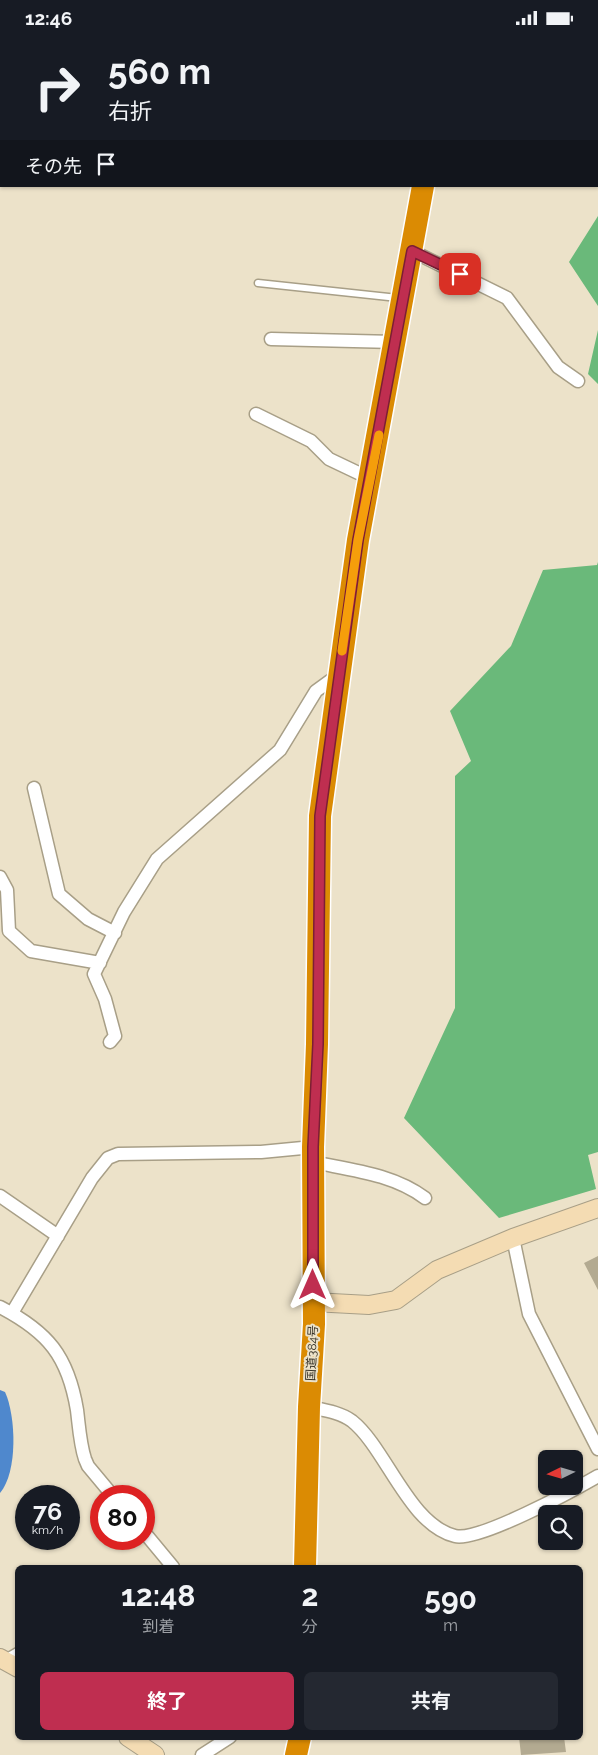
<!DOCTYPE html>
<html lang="ja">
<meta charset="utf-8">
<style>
body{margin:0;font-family:Raleway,"Noto Sans JP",sans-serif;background:#242831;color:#f1f3f6;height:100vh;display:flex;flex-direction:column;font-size:19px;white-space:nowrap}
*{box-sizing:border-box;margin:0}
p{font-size:16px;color:#9ea1a6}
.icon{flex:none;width:28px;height:28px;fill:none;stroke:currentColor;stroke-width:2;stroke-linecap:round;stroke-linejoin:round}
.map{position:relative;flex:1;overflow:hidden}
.sheet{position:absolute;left:15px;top:1530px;width:568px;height:175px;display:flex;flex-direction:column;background:#171b24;border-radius:8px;box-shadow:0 1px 4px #0004}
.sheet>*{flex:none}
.top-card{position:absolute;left:0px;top:0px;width:599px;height:152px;box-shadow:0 1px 4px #0004;background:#171b24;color:#f1f3f6;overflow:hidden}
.needle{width:32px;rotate:265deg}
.fabs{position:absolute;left:538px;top:1415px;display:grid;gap:10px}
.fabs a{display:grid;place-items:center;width:45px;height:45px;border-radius:8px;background:#171b24;box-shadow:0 1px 4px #0004;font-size:25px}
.speed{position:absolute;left:15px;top:1450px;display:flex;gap:10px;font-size:25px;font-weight:700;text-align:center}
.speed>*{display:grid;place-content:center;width:65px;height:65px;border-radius:50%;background:#171b24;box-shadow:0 1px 4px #0004;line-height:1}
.speed small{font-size:12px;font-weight:400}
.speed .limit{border:8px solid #d22;background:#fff;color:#111}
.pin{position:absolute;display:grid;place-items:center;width:42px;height:42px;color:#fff;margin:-21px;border-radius:10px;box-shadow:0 2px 8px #0006}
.me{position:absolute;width:55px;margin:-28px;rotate:0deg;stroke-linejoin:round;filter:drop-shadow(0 0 4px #0008)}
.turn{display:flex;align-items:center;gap:18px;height:105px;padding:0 25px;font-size:22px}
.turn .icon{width:65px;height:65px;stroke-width:2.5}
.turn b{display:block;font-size:35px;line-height:42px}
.then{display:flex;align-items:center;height:48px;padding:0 25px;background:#0003;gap:10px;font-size:19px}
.eta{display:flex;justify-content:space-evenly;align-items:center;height:85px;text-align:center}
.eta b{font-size:30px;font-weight:700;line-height:35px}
.cta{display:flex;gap:10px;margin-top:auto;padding:10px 25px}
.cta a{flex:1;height:58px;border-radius:8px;background:#bf2e50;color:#fff;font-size:20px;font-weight:700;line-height:58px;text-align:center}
.cta a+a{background:#242831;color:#f1f3f6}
.status{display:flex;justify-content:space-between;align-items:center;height:35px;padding:0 25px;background:#171b24;direction:ltr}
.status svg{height:14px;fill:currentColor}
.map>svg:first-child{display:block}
</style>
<div class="status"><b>12:46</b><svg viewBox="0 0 49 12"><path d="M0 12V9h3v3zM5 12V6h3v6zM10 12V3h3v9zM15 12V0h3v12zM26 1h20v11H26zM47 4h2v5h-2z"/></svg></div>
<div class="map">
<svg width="598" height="1720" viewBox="0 0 598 1720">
<rect width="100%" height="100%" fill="#ece2c9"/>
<!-- forest -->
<path fill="#6ab97a" d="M598,181V271L569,227Z
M598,295V349L588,339Z
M598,527V1117L588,1120L596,1154L499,1183L404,1083L455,973V741L471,726L450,676L511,611L543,535L597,530Z"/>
<!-- water -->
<path fill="#4f88cd" d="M0,1355L5,1357C16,1381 18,1437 0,1458Z"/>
<!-- building -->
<path fill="#b3aa91" d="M598,1221V1255L584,1228Z
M519,1702H564L566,1717L521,1720Z"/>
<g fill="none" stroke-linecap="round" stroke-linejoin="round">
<defs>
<path id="lane" d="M258,248L398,263"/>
<path id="street" d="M412,216L507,263L558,332L578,346
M271,304L395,307
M256,379L311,406L329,424L371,444
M34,753L59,859L88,884L115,898
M0,842L7,855L9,896L31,916L100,928
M110,1007L115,1001L105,964L94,939L124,877L157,824L280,715L316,656L338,640
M313,1127C351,1135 393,1139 425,1163
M0,1161L58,1201
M513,1203L529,1279L598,1414
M0,1272C48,1297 68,1321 77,1375C79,1391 80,1409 85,1424L88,1431L113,1461
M12,1278L92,1143L108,1123L118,1119L261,1117L313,1112
M309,1372C323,1375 340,1377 352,1386C386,1413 409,1490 455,1501C478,1507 574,1455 598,1441
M144,1497L173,1532
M6,1626L18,1619
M202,1720L230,1702"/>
<path id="secondary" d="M313,1267L369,1270L396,1265L437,1235L513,1203L598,1173
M0,1623L18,1633
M128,1702L155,1720"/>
<path id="highway" d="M448,1V0
M305,1532L309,1372L314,1289L313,1112L317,1009L320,781L358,505L423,151
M296,1720L300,1702"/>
</defs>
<!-- lane casing -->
<use href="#lane" stroke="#a89f87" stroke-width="9"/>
<!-- street casing -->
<use href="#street" stroke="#a89f87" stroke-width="15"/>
<!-- secondary casing -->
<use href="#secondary" stroke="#a89f87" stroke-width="20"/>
<!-- highway casing -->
<use href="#highway" stroke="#fff" stroke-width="25"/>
<!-- lane -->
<use href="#lane" stroke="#fff" stroke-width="6"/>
<!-- street -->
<use href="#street" stroke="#fff" stroke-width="12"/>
<!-- secondary -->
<use href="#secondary" stroke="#f4dcb3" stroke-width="18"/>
<!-- highway -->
<use href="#highway" stroke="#db8b03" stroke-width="22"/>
</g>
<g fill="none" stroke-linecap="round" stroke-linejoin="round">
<defs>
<path id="route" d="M313,1250V1112L318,1009L320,781L358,505L412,216L460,239"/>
</defs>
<!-- route casing -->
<use href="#route" stroke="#7c1e34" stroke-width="12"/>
<!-- route -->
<use href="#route" stroke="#bf2e50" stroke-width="9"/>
<!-- slow -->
<path stroke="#f59e0b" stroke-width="9" d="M342,616L358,505L379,400"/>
</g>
<g text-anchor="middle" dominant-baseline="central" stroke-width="4" stroke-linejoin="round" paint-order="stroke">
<!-- street labels -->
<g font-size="12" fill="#353127" stroke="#ece2c9">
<text transform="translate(312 1318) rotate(-87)">国道384号</text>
</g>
</g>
</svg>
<div class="fabs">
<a><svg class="needle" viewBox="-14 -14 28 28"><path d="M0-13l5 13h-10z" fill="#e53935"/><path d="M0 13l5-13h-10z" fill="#9ea1a6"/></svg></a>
<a><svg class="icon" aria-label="search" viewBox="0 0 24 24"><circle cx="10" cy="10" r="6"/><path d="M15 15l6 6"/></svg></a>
</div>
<div class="speed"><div>76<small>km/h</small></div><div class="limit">80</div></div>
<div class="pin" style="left:460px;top:239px;background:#d93025"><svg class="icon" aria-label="arrive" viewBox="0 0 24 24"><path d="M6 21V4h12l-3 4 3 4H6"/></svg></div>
<svg class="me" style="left:313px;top:1250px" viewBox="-20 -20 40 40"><path d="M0-17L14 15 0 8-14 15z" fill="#bf2e50" stroke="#fff" stroke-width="4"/></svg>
<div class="top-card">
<div class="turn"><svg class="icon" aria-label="right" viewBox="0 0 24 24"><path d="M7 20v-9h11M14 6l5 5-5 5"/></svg><div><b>560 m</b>右折</div></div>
<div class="then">その先<svg class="icon" aria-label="arrive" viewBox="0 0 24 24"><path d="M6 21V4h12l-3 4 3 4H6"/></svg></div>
</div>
<section class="sheet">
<div class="eta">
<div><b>12:48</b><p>到着</p></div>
<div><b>2</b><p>分</p></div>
<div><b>590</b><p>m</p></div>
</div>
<div class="cta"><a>終了</a><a>共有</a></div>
</section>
</div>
